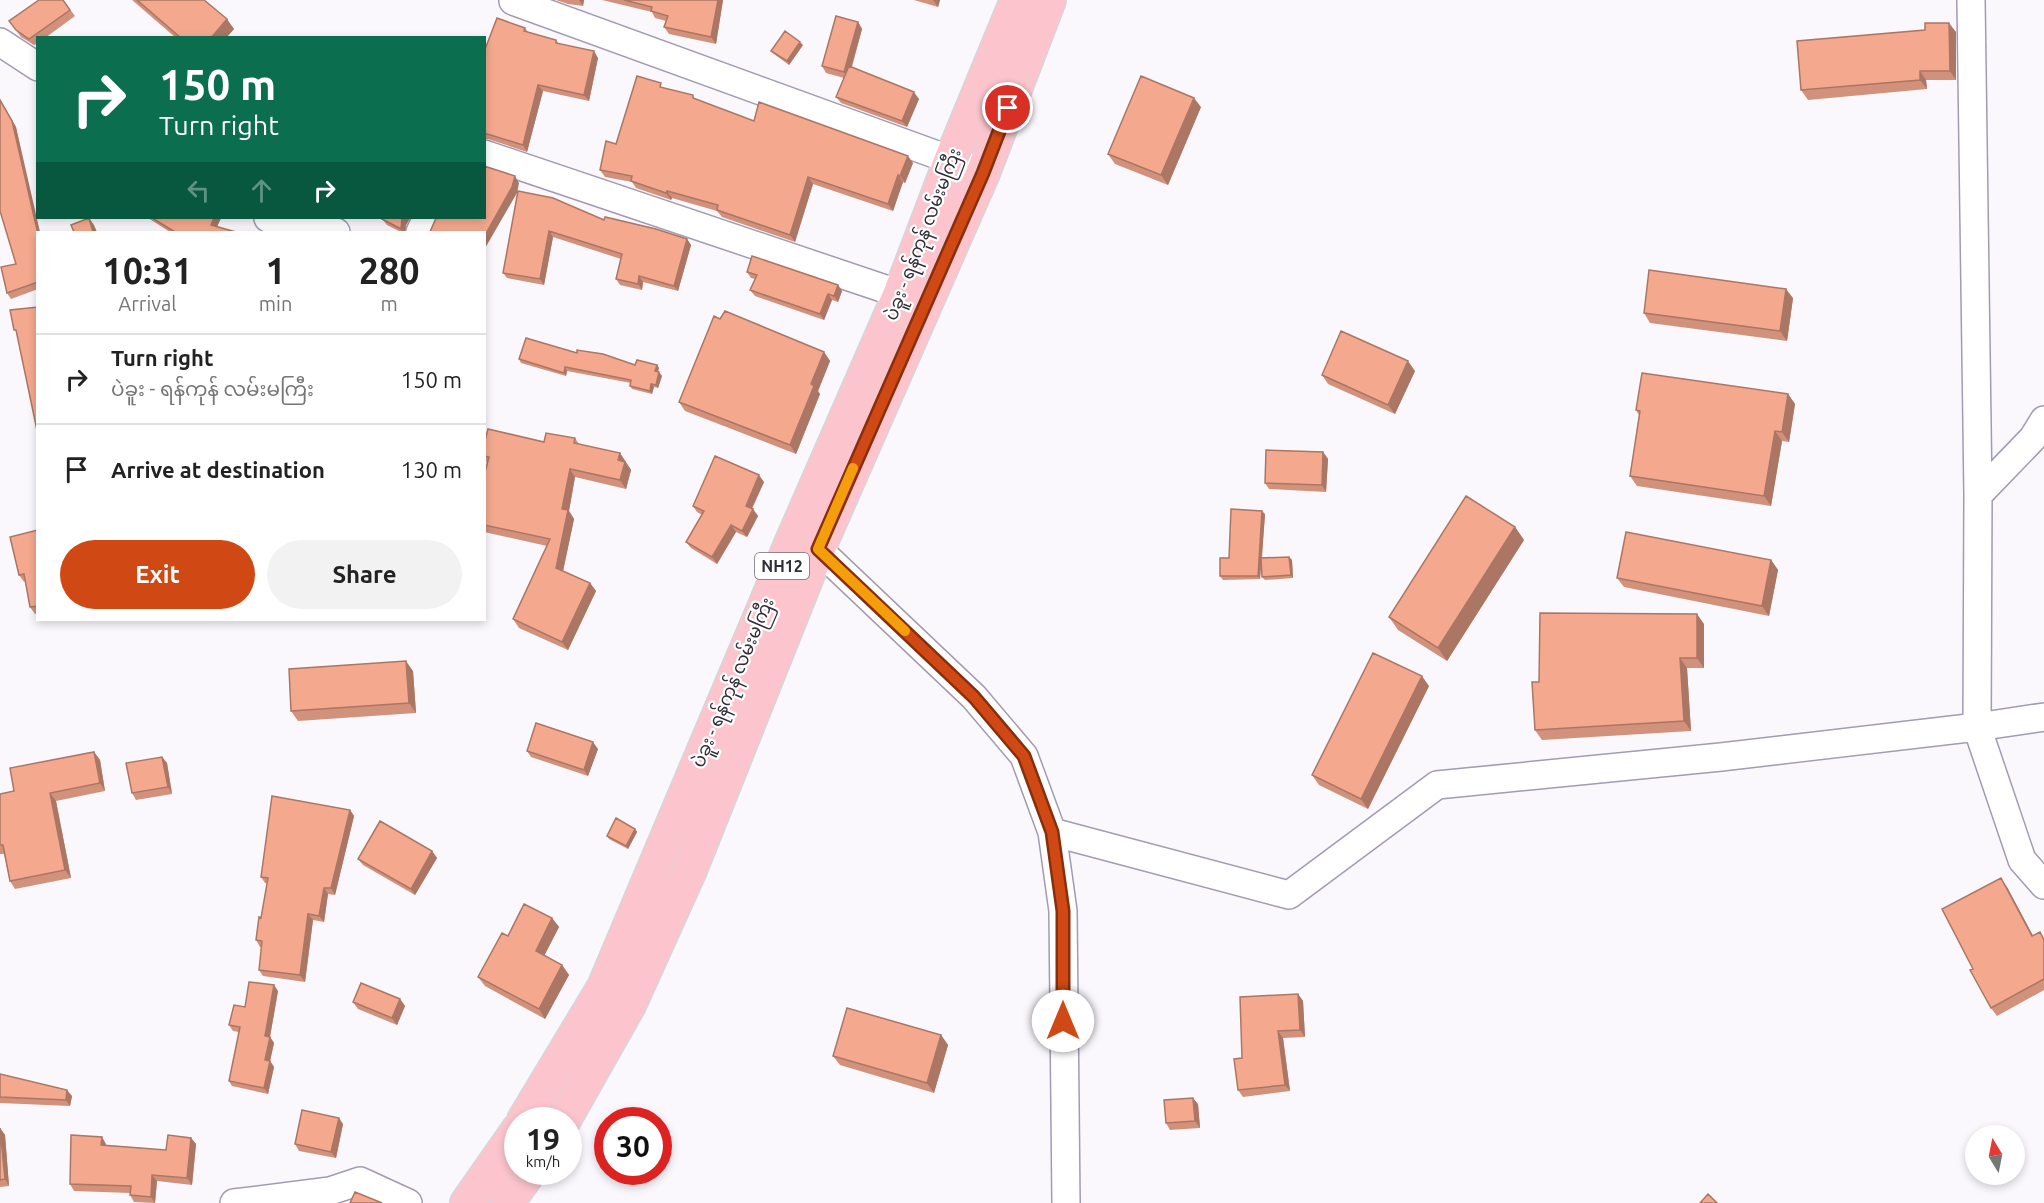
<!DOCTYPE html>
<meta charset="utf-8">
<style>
body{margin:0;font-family:Ubuntu,"Noto Sans Myanmar",sans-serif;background:#f2f2f2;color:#222;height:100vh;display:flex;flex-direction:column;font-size:22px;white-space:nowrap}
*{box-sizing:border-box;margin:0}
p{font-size:20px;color:#767676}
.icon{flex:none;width:33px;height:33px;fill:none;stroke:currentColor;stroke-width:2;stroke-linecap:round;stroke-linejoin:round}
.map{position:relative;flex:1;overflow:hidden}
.panel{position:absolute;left:36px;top:231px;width:450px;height:390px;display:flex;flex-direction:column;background:#fff;border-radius:0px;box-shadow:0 3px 9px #0003}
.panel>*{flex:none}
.top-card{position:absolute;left:36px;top:36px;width:450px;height:183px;border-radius:0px;box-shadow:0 3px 9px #0003;background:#0b6e4f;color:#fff;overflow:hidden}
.needle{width:39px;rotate:350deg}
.fabs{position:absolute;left:1965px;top:1125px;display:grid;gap:12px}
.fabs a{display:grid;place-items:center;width:60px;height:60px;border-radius:50%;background:#fff;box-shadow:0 3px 9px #0003;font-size:30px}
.speed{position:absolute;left:504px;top:1107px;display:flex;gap:12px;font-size:30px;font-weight:700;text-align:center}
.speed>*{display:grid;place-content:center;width:78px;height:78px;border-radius:50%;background:#fff;box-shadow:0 3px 9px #0003;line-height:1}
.speed small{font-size:15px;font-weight:400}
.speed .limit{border:9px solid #d22;background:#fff;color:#111}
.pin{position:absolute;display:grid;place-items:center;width:51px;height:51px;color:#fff;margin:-26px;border:3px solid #fff;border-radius:50%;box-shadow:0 2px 6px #0007}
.me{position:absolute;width:66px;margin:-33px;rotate:0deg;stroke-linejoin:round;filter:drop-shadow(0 0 4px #0008)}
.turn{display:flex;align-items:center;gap:21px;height:126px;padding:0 24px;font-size:27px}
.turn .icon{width:78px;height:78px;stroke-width:2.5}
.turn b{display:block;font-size:42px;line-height:51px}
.lanes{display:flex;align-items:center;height:57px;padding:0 24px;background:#0003;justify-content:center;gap:30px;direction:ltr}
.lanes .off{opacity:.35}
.eta{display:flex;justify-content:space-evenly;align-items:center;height:102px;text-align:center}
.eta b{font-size:36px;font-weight:700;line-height:42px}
.cta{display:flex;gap:12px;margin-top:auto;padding:12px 24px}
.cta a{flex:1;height:69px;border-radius:36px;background:#d04914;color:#fff;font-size:24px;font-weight:700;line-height:69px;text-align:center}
.cta a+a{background:#f2f2f2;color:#222}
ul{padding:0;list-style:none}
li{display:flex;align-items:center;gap:18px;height:90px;padding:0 24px;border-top:2px solid #e0e0e0}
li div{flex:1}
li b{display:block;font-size:22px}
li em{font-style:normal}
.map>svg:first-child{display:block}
</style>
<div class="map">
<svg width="2044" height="1203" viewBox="0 0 2044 1203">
<rect width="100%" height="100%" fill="#faf8fd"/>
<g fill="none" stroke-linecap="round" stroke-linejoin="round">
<defs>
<path id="minor" d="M1971,0L1978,495L1977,727L2022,860L2044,885
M513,1L951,160L983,173
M0,42L38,67
M484,154L900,294
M268,218L278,224L336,232
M420,232L427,218
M1978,495L2033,438L2044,420
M801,542L818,549L974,697L1024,756L1052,832L1063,911L1066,1203
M1052,832L1289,895L1437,785L1721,757L1977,727L2044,717
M234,1203L330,1191L360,1181L408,1203"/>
<path id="highway" d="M524,1120L604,987L793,539L900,294L951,160L1017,0
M564,1120L629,1005L690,870L818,549L983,173L1049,0
M467,1203L518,1130
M507,1203L529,1172"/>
</defs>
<!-- minor casing -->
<use href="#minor" stroke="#a29bb2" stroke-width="30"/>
<!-- highway casing -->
<use href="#highway" stroke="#d6d5d7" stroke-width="36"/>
<!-- minor -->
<use href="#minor" stroke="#fff" stroke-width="27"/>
<!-- highway -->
<use href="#highway" stroke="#fcc5ce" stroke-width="33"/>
</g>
<!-- wall -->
<path fill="#d2917b" d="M63,0L75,16L45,38H38V43L34,45L21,37L9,21Z
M132,0H204L234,29L226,38H176Z
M556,0H584L583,6L568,4Z
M602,0H723L716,44L669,34L664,27L666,21L655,18L652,12Z
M914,0H940L938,7Z
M858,22L862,29L852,67L919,99L907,127L841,103L836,97L844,78L826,73L822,66Z
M525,28L528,32L556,40L559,44L598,58L589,101L543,91L527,152L488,139H484V52Z
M1956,32V80H1926L1927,89L1808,100L1801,90Z
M803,45L789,65L774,54L771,51Z
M665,89L754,121L913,163L905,183L903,182L893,211L813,184L795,242L722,217L717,211L672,198L671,200L636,188L632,182L605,177L600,170L616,144Z
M3,104L16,127L38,232V289L11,299L7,293L16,264Z
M1201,107L1168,185L1115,164L1108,154Z
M518,191L604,220L687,239L691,245L678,291L643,282L642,290L620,285L616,279L621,259L553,237L544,285L507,278L503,273Z
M148,218H221L217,227L236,232H170Z
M383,218H410L406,225L405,232H401L387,225L382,219Z
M747,272L838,285L842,291L838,302L832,300L824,320L755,296L750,290L755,279L751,278Z
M1793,298L1787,341L1650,323L1644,313Z
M720,319L824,352L830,361L818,391L820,394L796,454L685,411L679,402Z
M577,353L635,365H657L659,368L658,372L662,376L658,388L654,387L652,394L632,389L630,386L631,383L567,371L566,376L521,363L519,359Z
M1415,371L1395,414L1328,384L1322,375Z
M1788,394L1795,404L1789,442L1782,441L1771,506L1637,486L1630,476L1639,415L1636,410Z
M575,438L579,444L620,453L631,470L626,489L575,477L569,511L574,519L563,571L590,583L596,591L568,650L519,628L513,619L547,546L484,532V476L487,463L484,459V444L544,442Z
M1323,452L1328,459L1326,492L1269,489L1265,483Z
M764,482L752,509L758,516L747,537L736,532L717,564L691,548L686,542L702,515L697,512L693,506Z
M1265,514L1262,558L1289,557L1292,560L1293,578L1265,580L1262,577L1261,565L1260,579L1223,580L1220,576L1229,558Z
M1515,527L1524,540L1447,661L1398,630L1389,617Z
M38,530V614H35L30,607L25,581L24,582L19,575Z
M1771,560L1778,570L1769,616L1624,587L1617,578Z
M1704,624V668H1687L1691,731L1542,740L1535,730L1539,682Z
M413,671L416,713L298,721L291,711Z
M1429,686L1368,809L1319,785L1312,775Z
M598,749L588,776L531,757L527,751Z
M94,752L100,760L105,791L56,801L71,878L15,889L10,881L4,854H0V794L14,791Z
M162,757L167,763L172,794L136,800L132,793Z
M350,810L354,816L335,895L328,894L324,922L313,920L305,982L263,976L259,970L262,947H260L256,940L261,918L267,883H265L261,877Z
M635,829L637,832L628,849L609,839L607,836Z
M432,851L437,858L415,895L363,865L358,859Z
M2007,887L2033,936L2040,932L2044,939V990L1997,1016L1991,1008L1973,969Z
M552,918L559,927L544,956L562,965L569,975L545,1019L485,986L478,977L508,936Z
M278,991L270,1037L274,1043L270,1061L274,1067L268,1094L232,1086L229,1081L239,1032L233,1031L229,1025L245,1007Z
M1298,994L1303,1001L1305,1037L1283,1038L1290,1091L1243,1097L1238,1090L1242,1058Z
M400,999L405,1006L397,1025L358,1009L353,1002Z
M941,1035L948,1045L934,1093L840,1065L833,1056Z
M0,1074L72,1096L70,1106L0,1103Z
M1198,1104L1200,1128L1170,1130L1166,1123Z
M343,1124L336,1158L299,1151L295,1144Z
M0,1128L5,1135L9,1186L0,1187Z
M191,1138L196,1144L192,1185L157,1181L155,1203L134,1202L130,1195V1193L74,1191L70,1184L106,1144V1145L166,1150Z"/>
<!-- shaded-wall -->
<path fill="#ab7664" d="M579,0H584L583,6Z
M718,0H723L716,44L711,37Z
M933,0H940L938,7Z
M227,19L234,29L226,38H211Z
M858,22L862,29L848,79L844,72Z
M1949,23L1956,32V80L1950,71Z
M800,42L803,45L789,65L787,61Z
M594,51L598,58L589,101L584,95Z
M1920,71L1926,80L1927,89L1920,80Z
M538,85L543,91L527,152L523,145Z
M914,92L919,99L907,127L902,121Z
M1194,98L1201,107L1168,185L1161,175Z
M0,99L16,127L40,232H38Z
M908,156L913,163L905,183L900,176Z
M898,175L903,182L893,211L888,204Z
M515,176L519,183L517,193L484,250V237Z
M808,177L813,184L795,242L790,235Z
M667,191L672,198L671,200L666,193Z
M89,218L94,225L97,232H93Z
M214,218H221L215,231L211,225Z
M402,218H410L406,225L405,232H403L401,229Z
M549,231L553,237L544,285L540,279Z
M687,239L691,245L678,291L674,286Z
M639,276L643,282L642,290L638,284Z
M838,285L842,291L838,302L834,296Z
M1786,289L1793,298L1787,341L1780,331Z
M828,294L832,300L824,320L820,314Z
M824,352L830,361L818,391L820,394L796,454L790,445L811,384Z
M1408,361L1415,371L1395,414L1388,405Z
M657,365L659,368L657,374L655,371Z
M565,367L567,371L566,376L564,373Z
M659,372L662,376L658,388L656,385Z
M651,384L654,387L652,394L650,391Z
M1788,394L1795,404L1789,442L1782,432Z
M1775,431L1782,441L1771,506L1764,496Z
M1323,452L1328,459L1326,492L1322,485Z
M620,453L631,470L626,489L620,480L618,460Z
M570,469L575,477L569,511L574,519L562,576L556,568L562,509Z
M759,475L764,482L750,512L746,506Z
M753,509L758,516L747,537L742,531Z
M1262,511L1265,514L1260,579L1258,576Z
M731,525L736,532L717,564L712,557Z
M1515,527L1524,540L1447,661L1438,648Z
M1289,557L1292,560L1293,578L1291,575Z
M1771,560L1778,570L1769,616L1762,606Z
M590,583L596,591L568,650L562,642Z
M1697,614L1704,624V668L1697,658Z
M1680,658L1687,668L1691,731L1684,721Z
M406,661L413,671L416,713L409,703Z
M1422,676L1429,686L1368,809L1361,799Z
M593,742L598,749L588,776L584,770Z
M94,752L100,760L105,791L100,783Z
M162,757L167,763L172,794L168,787Z
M50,793L56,801L71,878L65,870Z
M350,810L354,816L335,895L331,888Z
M635,829L637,832L628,849L626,846Z
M432,851L437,858L415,895L411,889Z
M2001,878L2007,887L2038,945L2032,936Z
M324,888L328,894L324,922L319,916Z
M308,914L313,920L305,982L300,975Z
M552,918L559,927L542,960L536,951Z
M562,965L569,975L545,1019L539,1009Z
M274,985L278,991L269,1042L265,1036Z
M1298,994L1303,1001L1305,1037L1300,1030Z
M400,999L405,1006L397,1025L392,1018Z
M1278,1031L1283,1038L1290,1091L1285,1085Z
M941,1035L948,1045L934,1093L927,1083Z
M270,1037L274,1043L270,1061L274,1067L268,1094L264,1088L265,1060Z
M67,1090L72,1096L70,1106L66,1100Z
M1193,1098L1198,1104L1200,1128L1195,1121Z
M339,1118L343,1124L336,1158L331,1152Z
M0,1128L5,1135L9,1186L5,1179Z
M102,1137L106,1144L105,1151L101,1145Z
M191,1138L196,1144L192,1185L187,1178Z
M152,1175L157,1181L155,1203L151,1197Z"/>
<!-- building -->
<path fill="#f4a98f" stroke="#ab7664" stroke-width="1.5" d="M39,0H63L70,10L29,39L16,30L9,21Z
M137,0H204L227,19L211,38H181Z
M624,0H718L711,37L664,27L668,16L651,11L652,7Z
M836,16L858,22L844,72L822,66Z
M497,18L525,28L524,31L556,40V43L594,51L584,95L538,85L523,145L484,133V52Z
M1925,23H1949L1950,71H1920V80L1801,90L1797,41L1925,30Z
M785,31L800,42L787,61L771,51Z
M849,66L914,92L902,121L836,97Z
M637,76L661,83L660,87L693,95V98L754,121L759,102L908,156L900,176L898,175L888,204L808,177L790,235L717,210L718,205L667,191L666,193L631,181L632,176L600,170L606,141L616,144Z
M1141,76L1194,98L1161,175L1108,154Z
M0,100L12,121L38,234V282L7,293L1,267L16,264L0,211Z
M484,166L515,176L512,187L484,237V232H430L436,218H484Z
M518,191L553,198L604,220L605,217L656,229L687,239L674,286L639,276L638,284L616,279L622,254L549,231L540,279L503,273Z
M89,218L93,232H74L71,225Z
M152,218H214L211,225L236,232H175Z
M383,218H402L401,229L382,219Z
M752,256L838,285L834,296L828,294L820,314L750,290L757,275L747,272Z
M1649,270L1786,289L1780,331L1644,313Z
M38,307V435L16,330H14L10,310Z
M725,311L824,352L811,384L814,386L790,445L679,402L714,316L720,319Z
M1341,331L1408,361L1388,405L1322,375Z
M526,338L577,353V350L603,354L635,365L637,360L657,365L655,371L659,372L656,385L651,384L650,391L630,386L631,380L565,367L564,373L519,359Z
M1642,373L1788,394L1782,432L1775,431L1764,496L1630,476L1640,411L1636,410Z
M488,429L544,442L546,433L575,438L574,443L620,453L618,460L625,462L620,480L570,469L562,509L568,510L556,568L590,583L562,642L513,619L550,539L484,525V476L489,457L484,456V444Z
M1266,450L1323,452L1322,485L1265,483Z
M715,456L759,475L746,506L753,509L742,531L731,525L712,557L686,542L704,511L693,506Z
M1466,496L1515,527L1438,648L1389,617Z
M1231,509L1262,511L1258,576H1220V558H1229Z
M38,530V606L30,607L24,574L19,575L10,537Z
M1626,532L1771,560L1762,606L1617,578Z
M1289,557L1291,575L1262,577L1261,558Z
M1540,613L1697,614V658H1680L1684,721L1535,730L1532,682H1539Z
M1373,653L1422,676L1361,799L1312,775Z
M406,661L409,703L291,711L289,669Z
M536,723L593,742L584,770L527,751Z
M94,752L100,783L50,793L65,870L10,881L3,845H0V794L14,791L10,768Z
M162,757L168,787L132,793L126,763Z
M272,796L350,810L331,888H324L319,916L308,914L300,975L259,970L262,941L256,940L259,917L261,918L268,878L261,877Z
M616,818L635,829L626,846L607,836Z
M380,821L432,851L411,889L358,859Z
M2001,878L2032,936L2040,932L2044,940V979L1991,1008L1970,970L1973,969L1942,909Z
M524,904L552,918L536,951L562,965L539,1009L478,977L502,933L508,936Z
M249,982L274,985L265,1036L270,1037L265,1060L270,1061L264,1088L229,1081L240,1027L229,1025L234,1005L245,1007Z
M361,983L400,999L392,1018L353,1002Z
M1298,994L1300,1030L1278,1031L1285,1085L1238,1090L1234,1059L1242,1058L1240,997Z
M847,1008L941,1035L927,1083L833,1056Z
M0,1074L67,1090L66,1100L0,1097Z
M1193,1098L1195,1121L1166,1123L1164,1100Z
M302,1110L339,1118L331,1152L295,1144Z
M0,1128L5,1179L0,1180Z
M71,1135L102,1137L101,1145L166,1150L168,1135L191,1138L187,1178L152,1175L151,1197L130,1195L131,1186L70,1184Z
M355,1192L382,1203H350Z
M1708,1194L1717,1203H1700Z"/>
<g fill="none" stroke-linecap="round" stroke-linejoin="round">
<defs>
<path id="route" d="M1008,108L983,173L818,549L974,697L1024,756L1052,832L1063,911V1021"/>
</defs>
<!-- route casing -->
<use href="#route" stroke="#872f0d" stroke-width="15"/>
<!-- route -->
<use href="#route" stroke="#d04914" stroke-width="10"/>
<!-- slow -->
<path stroke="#f59e0b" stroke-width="10" d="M853,468L818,549L905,631"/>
</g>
<g text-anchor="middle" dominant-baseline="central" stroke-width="4.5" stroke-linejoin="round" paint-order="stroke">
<!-- shield labels -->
<rect fill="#fff" stroke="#6f6d74" stroke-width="1.5" x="755" y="553" width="54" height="26" rx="4.5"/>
<g font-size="16" font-weight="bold" fill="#312e38">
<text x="782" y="566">NH12</text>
</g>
<!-- street labels -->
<g font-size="18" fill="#312e38" stroke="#fff">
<text transform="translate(922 234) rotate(-69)">ပဲခူး - ရန်ကုန် လမ်းမကြီး</text>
<text transform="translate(732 682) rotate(-67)">ပဲခူး - ရန်ကုန် လမ်းမကြီး</text>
</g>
</g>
</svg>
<div class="fabs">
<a><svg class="needle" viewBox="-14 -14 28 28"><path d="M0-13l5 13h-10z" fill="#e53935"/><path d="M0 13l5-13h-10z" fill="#767676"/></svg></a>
</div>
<div class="speed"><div>19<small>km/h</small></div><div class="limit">30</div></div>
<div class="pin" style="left:1008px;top:108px;background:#d93025"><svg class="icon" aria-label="arrive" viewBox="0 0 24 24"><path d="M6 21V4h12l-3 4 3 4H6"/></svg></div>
<svg class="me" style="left:1063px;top:1021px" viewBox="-20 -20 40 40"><circle r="19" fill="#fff"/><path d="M0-13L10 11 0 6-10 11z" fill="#d04914"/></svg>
<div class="top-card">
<div class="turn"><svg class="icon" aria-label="right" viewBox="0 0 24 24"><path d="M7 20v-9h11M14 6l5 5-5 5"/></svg><div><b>150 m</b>Turn right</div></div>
<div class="lanes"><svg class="icon off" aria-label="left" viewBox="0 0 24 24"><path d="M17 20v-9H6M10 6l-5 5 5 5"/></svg><svg class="icon off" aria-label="ahead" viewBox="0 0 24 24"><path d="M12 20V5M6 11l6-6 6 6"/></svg><svg class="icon" aria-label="right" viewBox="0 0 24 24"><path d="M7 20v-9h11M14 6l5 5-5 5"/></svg></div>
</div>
<section class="panel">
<div class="eta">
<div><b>10:31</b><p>Arrival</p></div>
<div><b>1</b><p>min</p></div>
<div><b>280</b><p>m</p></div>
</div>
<ul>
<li><svg class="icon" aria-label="right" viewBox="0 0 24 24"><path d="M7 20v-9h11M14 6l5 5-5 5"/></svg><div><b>Turn right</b><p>ပဲခူး - ရန်ကုန် လမ်းမကြီး</p></div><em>150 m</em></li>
<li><svg class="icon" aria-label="arrive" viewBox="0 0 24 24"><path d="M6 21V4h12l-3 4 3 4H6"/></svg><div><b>Arrive at destination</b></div><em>130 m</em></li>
</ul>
<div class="cta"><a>Exit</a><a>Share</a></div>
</section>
</div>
